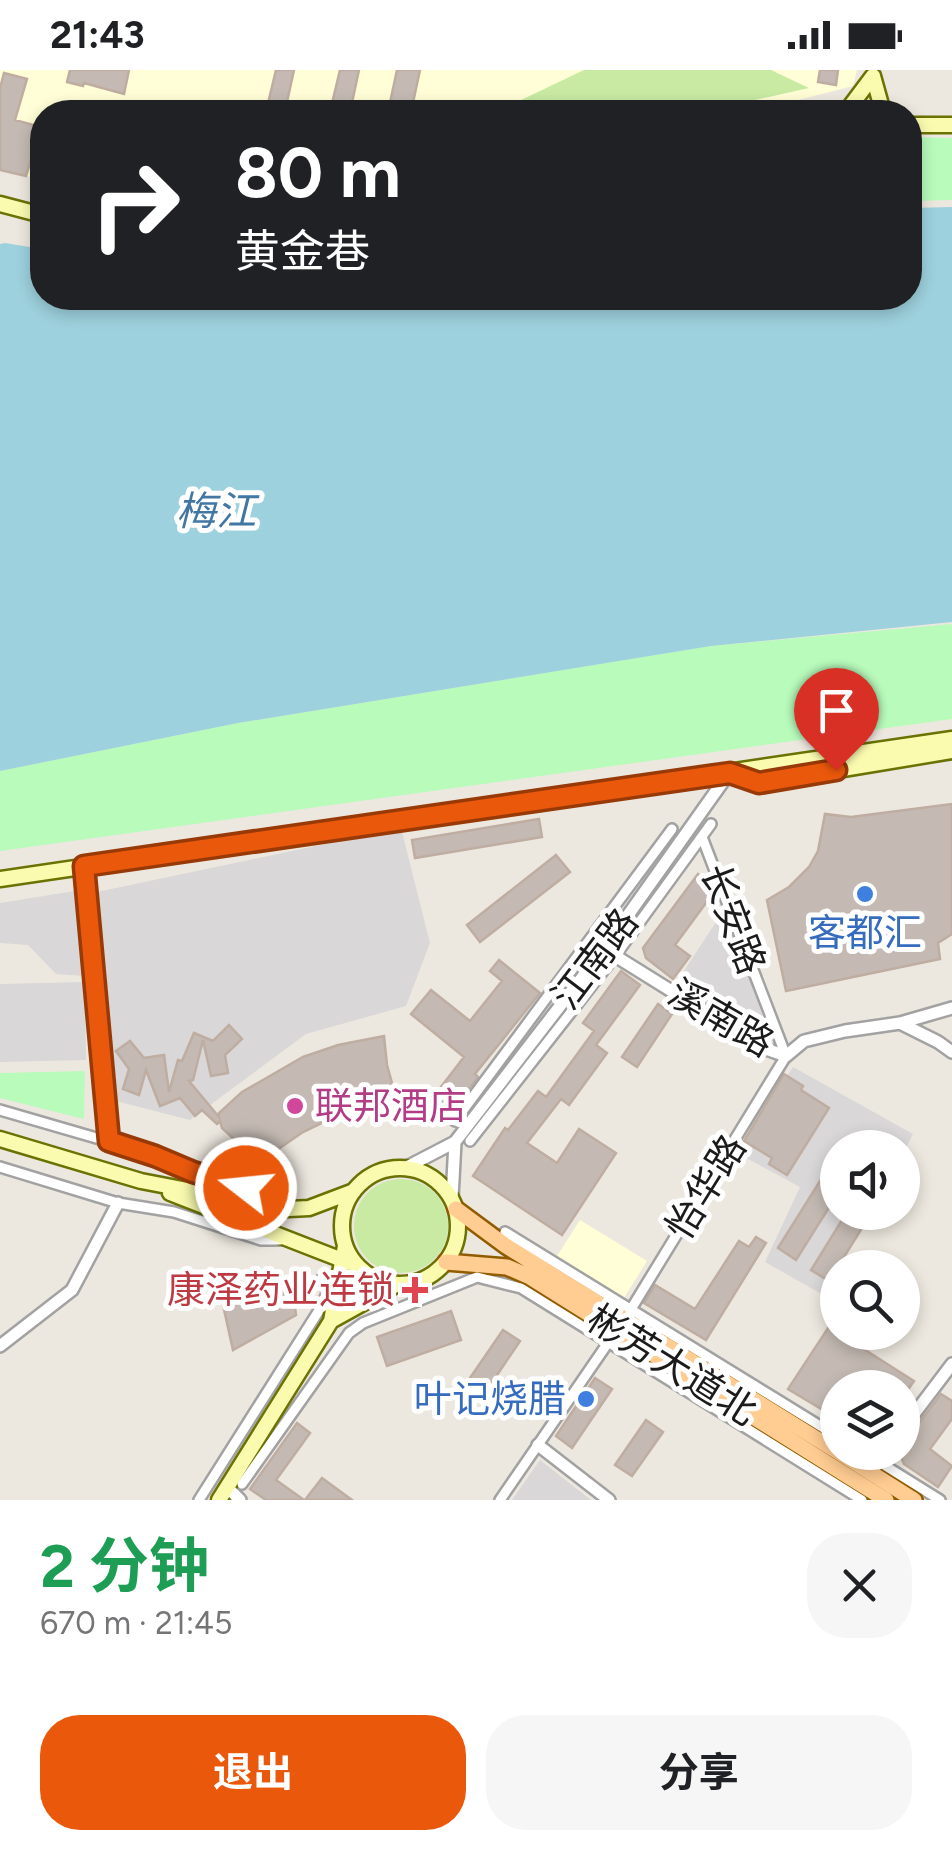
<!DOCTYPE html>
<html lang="zh">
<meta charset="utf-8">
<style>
body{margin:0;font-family:Figtree,"Noto Sans SC",sans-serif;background:#f6f6f6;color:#202124;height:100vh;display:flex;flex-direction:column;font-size:38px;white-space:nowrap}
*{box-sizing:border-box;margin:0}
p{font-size:32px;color:#757577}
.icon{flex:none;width:55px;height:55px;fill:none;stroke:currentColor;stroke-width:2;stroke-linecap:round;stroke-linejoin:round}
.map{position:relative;height:1430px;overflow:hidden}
.drawer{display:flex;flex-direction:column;background:#fff;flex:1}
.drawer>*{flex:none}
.banner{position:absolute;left:30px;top:30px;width:892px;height:210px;border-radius:40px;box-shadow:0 5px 15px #0003;background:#202124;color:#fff;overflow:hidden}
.fabs{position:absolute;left:820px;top:1060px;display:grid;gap:20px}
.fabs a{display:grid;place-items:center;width:100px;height:100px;border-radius:50%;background:#fff;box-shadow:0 5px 15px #0003;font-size:50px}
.pin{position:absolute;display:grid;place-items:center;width:85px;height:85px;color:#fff;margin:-102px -42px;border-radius:50% 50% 50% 0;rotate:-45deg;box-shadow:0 0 10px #0007}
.pin .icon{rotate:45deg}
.me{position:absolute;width:110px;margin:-55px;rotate:286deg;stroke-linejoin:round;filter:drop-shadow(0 0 8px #0008)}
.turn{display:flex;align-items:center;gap:35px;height:210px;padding:0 40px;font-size:45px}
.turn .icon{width:130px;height:130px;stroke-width:2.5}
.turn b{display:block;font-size:70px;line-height:85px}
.round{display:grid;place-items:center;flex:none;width:105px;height:105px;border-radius:40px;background:#f6f6f6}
.headline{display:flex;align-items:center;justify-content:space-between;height:170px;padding:0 40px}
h1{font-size:60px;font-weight:700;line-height:75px;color:#1e9e55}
.action{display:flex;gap:20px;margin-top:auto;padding:20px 40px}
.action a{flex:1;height:115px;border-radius:40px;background:#ea580c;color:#fff;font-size:40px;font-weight:700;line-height:115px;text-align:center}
.action a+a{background:#f6f6f6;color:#202124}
.status{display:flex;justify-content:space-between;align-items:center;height:70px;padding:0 50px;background:#fff;direction:ltr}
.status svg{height:28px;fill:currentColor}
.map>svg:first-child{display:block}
</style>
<div class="status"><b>21:43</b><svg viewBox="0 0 49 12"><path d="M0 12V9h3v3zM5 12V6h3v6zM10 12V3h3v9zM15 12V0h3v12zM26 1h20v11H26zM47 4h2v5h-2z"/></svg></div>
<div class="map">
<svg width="952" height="1430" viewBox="0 0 952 1430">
<rect width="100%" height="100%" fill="#ede8df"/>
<!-- residential -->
<path fill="#d9d7d7" d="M401,758L430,873L406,936L306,964L190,1050L112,1030L97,822Z
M75,821L85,906L56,904L28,875L0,873V833Z
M720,846L730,855L768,961L762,973L674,916Z
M85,912L86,990L0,992V914Z
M793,997L913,1064L903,1083L902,1078H838V1142L870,1143L840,1197L838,1198L837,1202L825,1226L765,1192L800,1117L737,1083Z
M540,1390L591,1430H512Z"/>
<!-- education -->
<path fill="#fffed6" d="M0,0H857L853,16L751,42H42V108L26,106L41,57L0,46Z
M580,1150L647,1191L624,1228L557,1186Z"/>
<!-- grass -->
<path fill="#c8eaa2" d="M584,0H771L809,18L702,42H496Z
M354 1156a47 47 0 1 1 94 0a47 47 0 1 1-94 0Z"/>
<!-- park -->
<path fill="#b8fbbb" d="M910,67L952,68V130L910,131Z
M952,554V649L0,781V701L238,653L711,576Z
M85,1001L84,1049L0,1028V1003Z"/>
<!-- water -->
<path fill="#9dd1dd" d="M952,137V552L711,576L238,653L0,701V174L5,173L42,179V228H910V138Z"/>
<!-- building -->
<path fill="#c4bab3" stroke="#bfada1" stroke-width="2.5" d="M70,0H129L124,24L84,13L83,16L67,12Z
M276,0H294L287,32L284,42H266Z
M340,0H359L350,42H330Z
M397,0H420L411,42H388Z
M820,0H838L836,15L818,12Z
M4,3L27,9L15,50L41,57L26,106L0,100V18Z
M952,734V864L938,873L940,889L786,921L767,830L789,817L809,797L818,781L825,744L851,747Z
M539,749L542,767L415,788L412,770Z
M556,785L570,802L480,872L467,855Z
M698,804L711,814L714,822L675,875L690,886L673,909L646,888L643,878Z
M499,890L540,923L475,1004L478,1007L448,1046L446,1053L436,1045L439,1041L428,1033L432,1022H437L464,987L411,944L431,920L470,951L502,911L490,901Z
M621,901L640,915L596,975L607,983L569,1035L561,1029L527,1073L557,1093L579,1059L616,1083L562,1165L473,1106L505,1058L508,1060L538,1021L546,1027L594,961L583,953Z
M658,934L672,944L637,997L622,987Z
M229,955L242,969L225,985L228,1003L211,1006L203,970L193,1010L189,1011L219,1047V1043L242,1022L303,987L338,975L384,966L387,995L395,1024L332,1048L303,1062L274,1082L281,1095V1102L275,1108L261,1107L259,1113L247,1109L252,1095L236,1093L247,1081L222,1058L220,1051L217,1054L202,1040L195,1046L180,1028L160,1036L146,1000L139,1025L123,1019L129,999L116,981L130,971L144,988L164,985L169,1022L178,990L182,991L194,963L213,971Z
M784,1004L803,1016L801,1020L829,1038L787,1105L769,1094L772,1088L744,1071Z
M820,1111L838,1123L796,1190L778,1178Z
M847,1142H872L829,1211L811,1200Z
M756,1167L766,1173L706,1270L644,1233L655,1215L695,1239L739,1171L749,1177Z
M260,1205L292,1215L296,1245L233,1280L221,1226L245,1221Z
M451,1241L461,1270L387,1296L377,1267Z
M838,1243V1262H852L848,1269L914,1311L902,1328V1318H838V1349L788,1319Z
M503,1260L520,1271L487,1320L470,1308Z
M595,1308L612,1319L572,1378L556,1366Z
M941,1324L952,1331V1349L930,1379L952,1396L938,1417L904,1394L899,1382H902V1369L909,1366Z
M646,1350L663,1362L632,1406L615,1395Z
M297,1353L310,1363L276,1410L304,1430H266L250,1419Z
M322,1408L352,1430H305Z"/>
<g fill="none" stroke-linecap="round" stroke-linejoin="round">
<defs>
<path id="minor" d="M84,797L109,1071
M0,1040L155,1085L193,1102L273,1125L290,1138
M455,1051L672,759
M470,1071L615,886L711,754
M0,1097L118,1133L174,1142L261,1170H280
M505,1162L838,1367
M625,1249L786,986L702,767
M863,1382L940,1430
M242,1414L349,1263L363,1253L477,1207L521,1218L862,1430
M199,1430L318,1242L328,1222L320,1210
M500,1430L612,1267"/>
<path id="tertiary" d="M604,879L763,978L786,986L804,971L845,961L900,953L938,972L952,982
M900,953L952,938
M405,1098L455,1072L604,879L729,703
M452,1128L455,1072
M0,1276L72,1220L118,1133
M902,1360L952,1294
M538,1375L609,1430
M871,1403L886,1382
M228,1418L240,1430"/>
<path id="secondary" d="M873,6L883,42
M846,42L873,6
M910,55H952
M0,134L42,145
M735,705L759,713L952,681
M0,809L952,669
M0,1069L141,1111L229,1128L269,1140L309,1138L354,1121
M342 1156a58 58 0 1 1 116 0a58 58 0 1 1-116 0Z
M170,1123L350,1193
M331,1251L396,1215
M219,1430L331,1251L345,1176"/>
<path id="primary" d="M456,1139L506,1176L838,1382
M446,1192L507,1197L528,1206L886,1430
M838,1382L914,1430"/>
</defs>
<!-- minor casing -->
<use href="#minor" stroke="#a2a2a2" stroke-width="14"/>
<!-- tertiary casing -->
<use href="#tertiary" stroke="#a2a2a2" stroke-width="16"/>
<!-- secondary casing -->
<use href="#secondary" stroke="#6a7201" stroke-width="19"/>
<!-- primary casing -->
<use href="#primary" stroke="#915c00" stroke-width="20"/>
<!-- minor -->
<use href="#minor" stroke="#fff" stroke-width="9"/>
<!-- tertiary -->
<use href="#tertiary" stroke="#fff" stroke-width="11"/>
<!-- secondary -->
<use href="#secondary" stroke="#fafbaf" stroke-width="14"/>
<!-- primary -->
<use href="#primary" stroke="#ffcc92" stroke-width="15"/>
</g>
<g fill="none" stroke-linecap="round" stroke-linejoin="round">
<defs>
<path id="route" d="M246,1118L193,1102L155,1086L109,1071L84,796L730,703L759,713L836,700"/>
</defs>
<!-- route casing -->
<use href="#route" stroke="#983908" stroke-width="25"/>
<!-- route -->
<use href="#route" stroke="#ea580c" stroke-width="18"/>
</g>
<!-- markers -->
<g fill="#3f7fe0" stroke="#fff" stroke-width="4">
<circle cx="865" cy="824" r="10"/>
<circle cx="586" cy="1329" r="10"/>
</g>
<circle fill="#d1479c" stroke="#fff" stroke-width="4" cx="295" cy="1036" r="10"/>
<path fill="#e0444e" stroke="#fff" stroke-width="4" d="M410 1205h10v10h10v10h-10v10h-10v-10h-10v-10h10z"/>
<g text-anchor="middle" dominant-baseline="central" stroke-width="10" stroke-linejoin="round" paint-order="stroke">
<!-- street labels -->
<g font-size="38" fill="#1b1b1b" stroke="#fff">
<text transform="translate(733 849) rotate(69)">长安路</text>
<text transform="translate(595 889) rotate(-53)">江南路</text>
<text transform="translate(721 948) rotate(30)">溪南路</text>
<text transform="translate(706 1117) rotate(-58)">怡华路</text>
<text transform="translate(672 1295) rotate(32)">彬芳大道北</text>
</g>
<!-- shop labels -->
<g font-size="38" fill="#366cbe" stroke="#fff">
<text x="865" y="863">客都汇</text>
<text x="566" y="1329" text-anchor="end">叶记烧腊</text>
</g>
<!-- hotel labels -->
<g font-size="38" fill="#b23c85" stroke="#fff" text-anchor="start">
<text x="315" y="1036">联邦酒店</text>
</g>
<!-- health labels -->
<g font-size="38" fill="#be3a42" stroke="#fff" text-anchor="end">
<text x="395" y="1220">康泽药业连锁</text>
</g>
<!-- water labels -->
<g font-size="40" font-style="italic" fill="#4277a4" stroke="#fff">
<text x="216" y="441">梅江</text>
</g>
</g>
</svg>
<div class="fabs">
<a><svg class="icon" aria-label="sound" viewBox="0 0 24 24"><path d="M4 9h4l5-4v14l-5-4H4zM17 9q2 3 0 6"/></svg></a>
<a><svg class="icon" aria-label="search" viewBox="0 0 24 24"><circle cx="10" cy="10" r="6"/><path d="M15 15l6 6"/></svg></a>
<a><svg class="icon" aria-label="layers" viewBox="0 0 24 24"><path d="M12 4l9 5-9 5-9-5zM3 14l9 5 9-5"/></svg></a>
</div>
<div class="pin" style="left:836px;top:700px;background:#d93025"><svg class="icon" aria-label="arrive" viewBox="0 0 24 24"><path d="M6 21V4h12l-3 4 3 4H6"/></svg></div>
<svg class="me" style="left:246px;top:1118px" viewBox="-20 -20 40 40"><circle r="17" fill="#ea580c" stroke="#fff" stroke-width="3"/><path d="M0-11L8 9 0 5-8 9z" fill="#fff"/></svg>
<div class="banner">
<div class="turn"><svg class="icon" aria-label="right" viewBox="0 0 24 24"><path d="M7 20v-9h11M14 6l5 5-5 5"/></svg><div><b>80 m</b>黄金巷</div></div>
</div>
</div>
<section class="drawer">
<div class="headline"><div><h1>2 分钟</h1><p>670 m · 21:45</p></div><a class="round"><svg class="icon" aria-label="close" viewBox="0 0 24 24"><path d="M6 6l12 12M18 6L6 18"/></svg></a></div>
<div class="action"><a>退出</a><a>分享</a></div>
</section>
